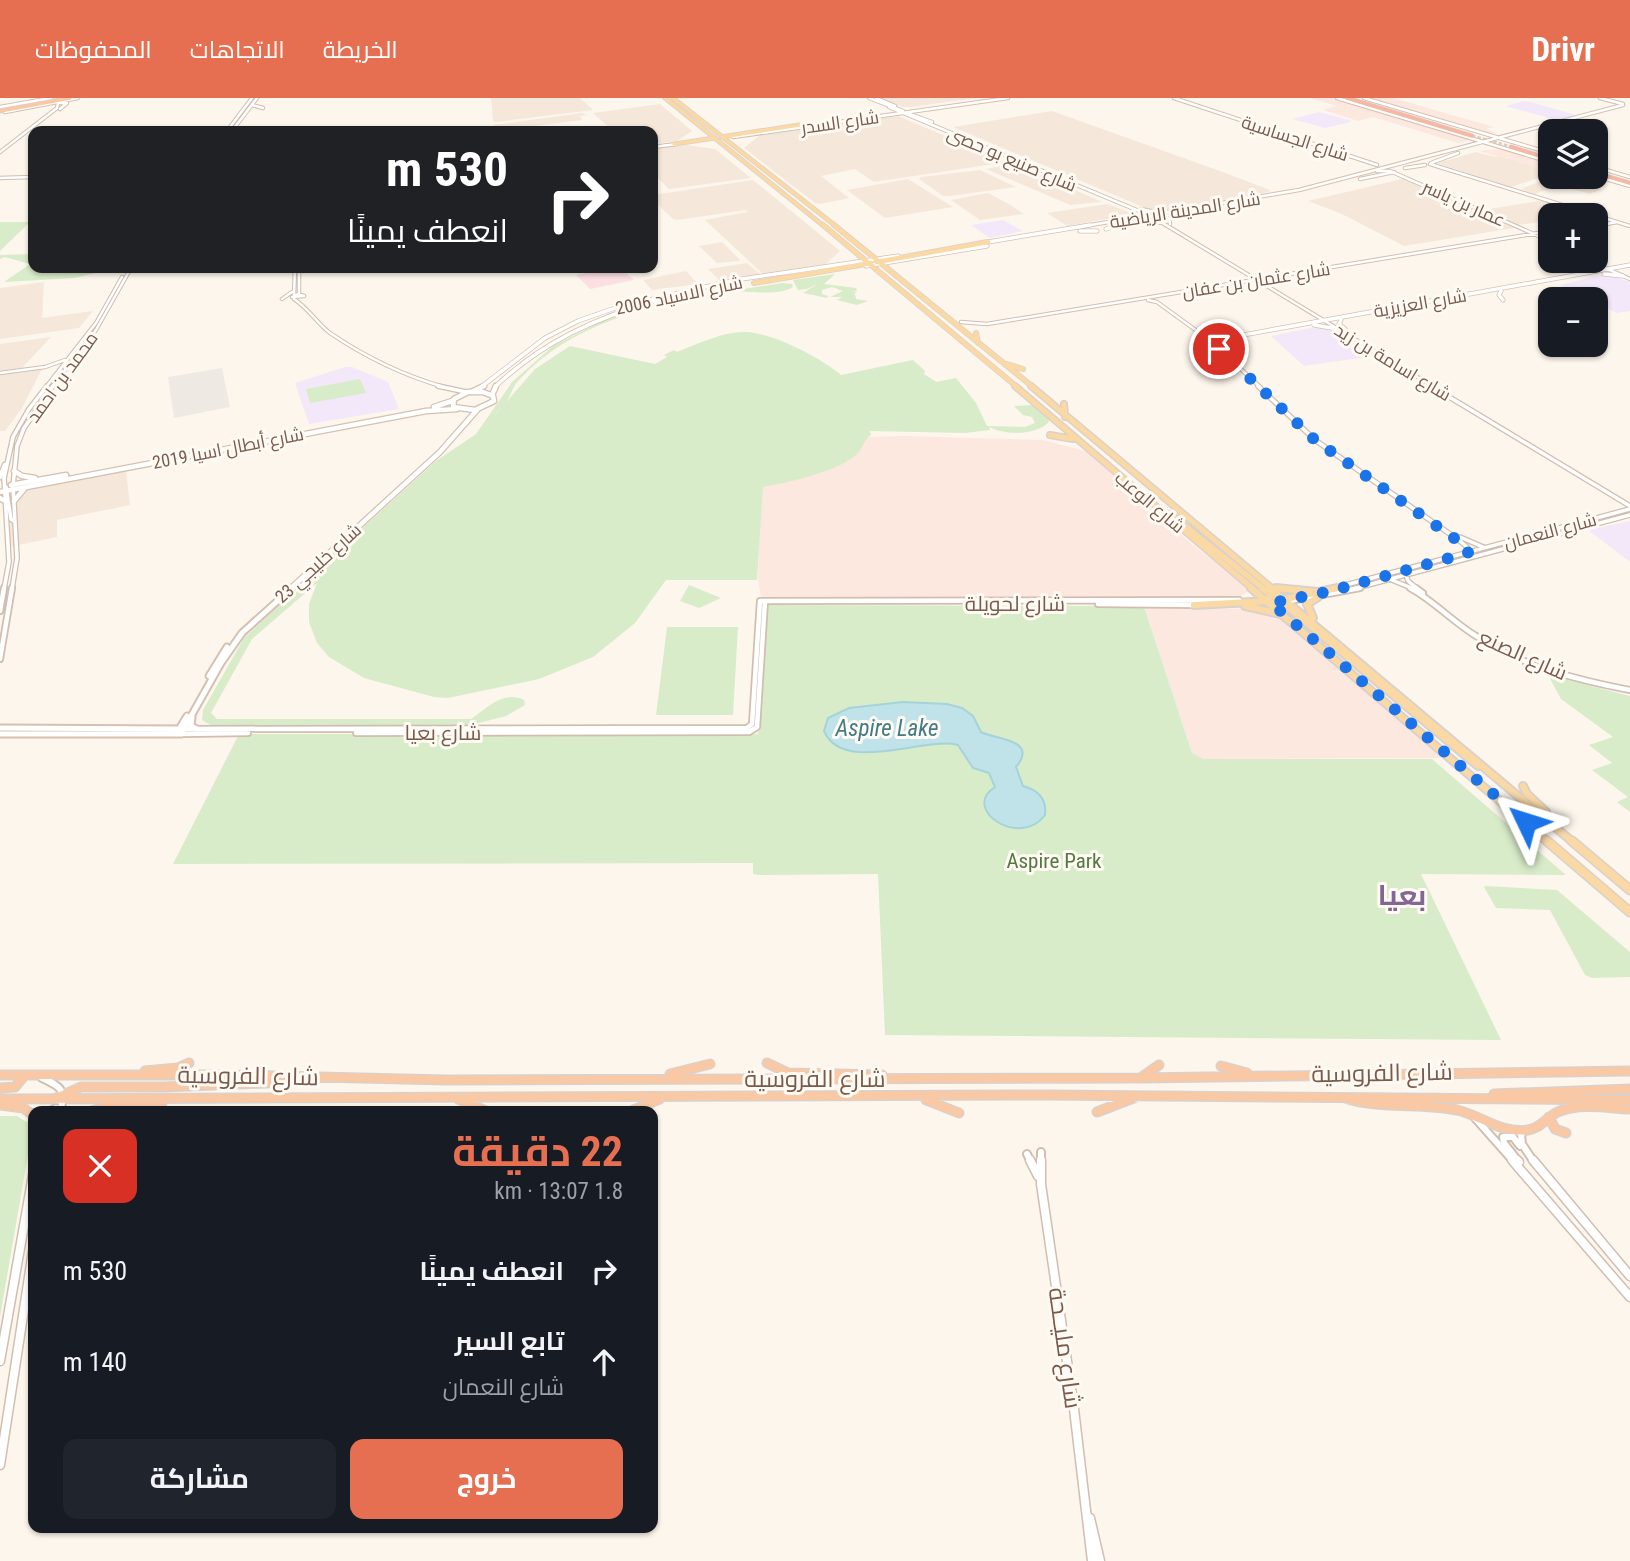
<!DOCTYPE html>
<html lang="ar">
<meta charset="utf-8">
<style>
body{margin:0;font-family:"Roboto Condensed",Cairo,sans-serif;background:#20242c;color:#f1f3f6;direction:rtl;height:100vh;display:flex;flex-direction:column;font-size:26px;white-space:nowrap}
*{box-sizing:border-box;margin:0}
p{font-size:23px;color:#9ea1a6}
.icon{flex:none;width:38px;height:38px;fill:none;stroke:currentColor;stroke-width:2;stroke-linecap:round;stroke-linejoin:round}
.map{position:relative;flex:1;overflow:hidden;direction:ltr}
.drawer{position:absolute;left:28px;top:1008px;width:630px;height:427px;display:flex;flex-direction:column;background:#171b24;border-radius:14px;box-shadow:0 2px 5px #0004;direction:rtl}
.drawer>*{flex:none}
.guide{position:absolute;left:28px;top:28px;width:630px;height:147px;border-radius:14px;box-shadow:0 2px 5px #0004;direction:rtl;background:#202124;color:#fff;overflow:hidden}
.fabs{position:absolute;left:1538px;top:21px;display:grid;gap:14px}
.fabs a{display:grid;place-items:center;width:70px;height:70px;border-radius:14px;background:#171b24;box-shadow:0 2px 5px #0004;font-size:35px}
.pin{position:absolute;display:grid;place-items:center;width:60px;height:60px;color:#fff;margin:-30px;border:4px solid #fff;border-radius:50%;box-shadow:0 2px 7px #0007}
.me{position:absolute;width:77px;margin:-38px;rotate:311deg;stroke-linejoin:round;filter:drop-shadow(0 0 5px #0008)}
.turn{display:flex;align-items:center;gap:24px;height:147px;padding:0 35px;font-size:32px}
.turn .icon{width:91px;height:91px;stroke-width:2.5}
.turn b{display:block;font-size:49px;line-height:60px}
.round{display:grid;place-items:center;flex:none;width:74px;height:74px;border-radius:14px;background:#20242c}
.overview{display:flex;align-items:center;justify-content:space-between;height:119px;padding:0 35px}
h1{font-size:42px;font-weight:700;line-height:52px;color:#e76f51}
.button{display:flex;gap:14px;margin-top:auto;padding:14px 35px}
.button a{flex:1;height:80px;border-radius:14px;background:#e76f51;color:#fff;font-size:28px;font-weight:700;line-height:80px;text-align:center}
.button a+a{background:#20242c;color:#f1f3f6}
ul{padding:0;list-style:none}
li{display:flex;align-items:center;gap:21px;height:91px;padding:0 35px}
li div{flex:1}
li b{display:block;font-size:26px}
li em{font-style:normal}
header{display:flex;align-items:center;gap:42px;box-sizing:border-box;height:98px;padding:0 35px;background:#e76f51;color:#fff}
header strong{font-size:33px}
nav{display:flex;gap:38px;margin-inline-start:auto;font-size:24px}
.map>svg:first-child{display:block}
</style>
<header>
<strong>Drivr</strong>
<nav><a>الخريطة</a><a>الاتجاهات</a><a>المحفوظات</a></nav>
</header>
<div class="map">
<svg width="1630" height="1463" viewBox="0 0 1630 1463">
<rect width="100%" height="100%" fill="#fdf6ec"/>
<!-- residential -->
<path fill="#f5e8da" d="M491,0H580L593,12L496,24L493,23Z
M881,0H976L911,9H902Z
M660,6L692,33L677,43L653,46V33H613L593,15Z
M1052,13L1220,73L1270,92L1269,94L1160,114L1150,112L953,29Z
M582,15L587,17L580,18L582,22L497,33L493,27Z
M898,18L1007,64L874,84L855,71L821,78L849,100L820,106L815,105L744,50L760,37Z
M680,46L715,51L751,80L669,91L653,75V50Z
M1476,54L1495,59L1501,58L1550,73V76L1511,89L1437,65Z
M1011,66L1018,67L1102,104L1070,107L986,71Z
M980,72L1016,89L950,98H943L919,81L921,79Z
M1551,79H1561L1601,91L1590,96L1558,87L1535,96L1521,91Z
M908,81L953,109L885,120L847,92Z
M1402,81L1514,130L1404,148L1342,116L1308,103Z
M753,82L790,112L840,153L825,167L763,176L705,122L747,114L746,112L677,122L673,121L653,102V97Z
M988,95L1007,105L1024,116L980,122L951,102Z
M1545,102L1593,116L1550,117V122L1519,127L1484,112Z
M1107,106L1134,116L1067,128L1047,115Z
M722,144L740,162L739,163L717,165L699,148Z
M747,165L760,176L720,183L708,171Z
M686,173L698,186L652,192L643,182Z
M44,184L42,220L93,213L79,230L0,241V190Z
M51,239L22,270L0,273V246Z
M42,271L22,310L5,333H0V277Z
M126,371L130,407L57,422V439L9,449L11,393Z"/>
<!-- commercial -->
<path fill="#fde8e0" d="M1310,0H1333L1471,42L1458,45L1373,19L1358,23L1323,12L1336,8Z
M1368,0H1393L1494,29L1486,31L1497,35L1491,36Z
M1498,51L1550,66V73L1479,53Z
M905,338L1043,342L1093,355L1194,448L1243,484L1248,494L1239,499H761L758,482L759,441L763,389L809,378L838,367L859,353L865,341L870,339Z
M1145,510L1269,511L1444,660L1204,661L1192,655Z"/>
<!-- industrial -->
<path fill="#efe9e4" d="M222,270L230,309L174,320L168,279Z"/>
<!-- education -->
<path fill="#f3e8fa" d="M1524,3L1531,4L1579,18L1556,22L1506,8Z
M1319,14L1350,22L1351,24L1325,30L1292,21Z
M1003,122L1023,133L990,140L971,127Z
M1605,176L1630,184V213L1617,215L1596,204V201H1589L1560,187Z
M1321,228L1332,230L1373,258L1304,268L1271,238Z
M345,269H352L388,284L399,311L309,326L295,285Z
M1630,423V464L1588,432Z"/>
<!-- medical -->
<path fill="#fbdfe3" d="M614,170H621L634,182L590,191L576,177Z"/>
<!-- green -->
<path fill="#d8ecc9" d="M0,124H30L0,153Z
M33,156V170H115L75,180L4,184L30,166L5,159L0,161V157Z
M835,176L824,186L856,190L857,193L852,194H857L852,197L855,196L856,201L868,203L857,207L837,202L842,199H830L843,193L832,189L822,192V196L828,198L827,200L803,195L819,185L807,191L798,192L793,182Z
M782,185L792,186L793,189C776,199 749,192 729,194C656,204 571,225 519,282C513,288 512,294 508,301C505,307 498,312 495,317L535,271L570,248L655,266L667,259L664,257L674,252L677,254C697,246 725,233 746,234C773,235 821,260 841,277L913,262L925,273L924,276L936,284L956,280L976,305L987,328L1025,329L1035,325L1032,319L1023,317L1014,308L1033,307L1048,319L1049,324C1035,338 1005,337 989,329L990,332L965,335L870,333L871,337C864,342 863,349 858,355C839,374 789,384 763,389L757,482H666L635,525L593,559L539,581L448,600L434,599L364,580L329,559L317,545L309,524V506L317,485L252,541L211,615L217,621H471C487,610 503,592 524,602L525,607L506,618L471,627L212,628L202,622L203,612L244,540L284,503L307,486L334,456L436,363L476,336L513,283L553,248L600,224L663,204Z
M360,281L366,295L310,305L306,291Z
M689,487L721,500L699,510L680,503Z
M766,507L1144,508L1192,655L1204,661H1432L1566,777L1421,776L1501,942L885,937L878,776L760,777L753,776V765L173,766L239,636H758Z
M667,529H738L733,617H656Z
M1548,577L1630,598V714L1617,704L1628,699L1592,672L1612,665L1589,647L1613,639L1561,601Z
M1486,788L1557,792L1630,854V879L1592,880L1585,877L1550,812L1496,810L1484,789Z
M0,1018H17L33,1028L0,1219Z"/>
<!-- water -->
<path fill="#bfe3e8" stroke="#a5d3da" stroke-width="2" d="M903,604L947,606L962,610L973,618L981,634C996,642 1039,641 1016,669L1023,688C1038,692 1047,701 1045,717C1020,751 960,711 995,689L989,675L973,670L958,647C925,638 843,677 824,633L828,620L849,610Z"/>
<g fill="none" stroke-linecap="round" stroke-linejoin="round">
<!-- motorway-tunnel -->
<path stroke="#dcd0c4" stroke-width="3.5" stroke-dasharray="3.5 2" stroke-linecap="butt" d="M1472,38L1511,49"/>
<defs>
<path id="tertiary-far4" d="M876,0L895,8
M1174,0L1377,67
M1600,0L1623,6
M252,7L263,10
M889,9L1151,118L1434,289
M227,33L252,0
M232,33L257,0
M653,49L677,46
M0,54L57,10L58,5H67L60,11
M1431,65L1458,55
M1430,66L1630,128
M1377,73H1390L1550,143
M0,80L33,79
M1596,128L1617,124
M1590,163L1630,181
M299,170V196
M298,196L304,198L292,199Z
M294,197L295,170
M282,201L292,194
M294,201C308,210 317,225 330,235C364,258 405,278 444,289
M1148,202L1157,204L1212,244L1260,289
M961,224L987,226L1550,133
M0,275L45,269L65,262
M46,289L96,225L122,179
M52,289L96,232L131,170"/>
<path id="tertiary-far3" d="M438,288L466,294
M1258,288L1315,342L1460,443L1468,450V455
M1431,288L1630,408
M6,389L11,421L15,424
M1460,439L1483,449
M1406,477L1408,483L1418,491
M1392,482L1414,491
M1342,488L1630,411
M4,491L9,464L4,380L13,339L29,311L47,288
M12,491L17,460L13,388L17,348L24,330L53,288
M1353,491L1630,417"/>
<path id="tertiary-far2" d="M1410,490C1434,503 1453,524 1476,538C1522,568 1577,582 1630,592
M1416,490L1423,495
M1284,504L1360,490
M1098,506L1197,507
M0,513L4,490
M0,561L12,490
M184,631L747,630L752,626L760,503L1239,502
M356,635L749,634L757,629L765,503
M181,636L248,635"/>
<path id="tertiary-far1" d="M42,980C63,990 64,990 61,1013L56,1010L50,1013
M1475,1020L1514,1064
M1525,1032L1521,1036L1522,1046L1534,1064
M1041,1054V1064
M1027,1056L1031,1064
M1519,1064L1504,1045L1503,1039H1513L1520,1048"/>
<path id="tertiary" d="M1030,1062L1038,1078
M1041,1062V1086L1074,1311L1092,1463
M1512,1062L1630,1199
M1517,1062L1519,1064
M1533,1062L1630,1178
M0,1263L33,1077
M0,1367L33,1153
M1090,1420L1100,1463"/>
<path id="secondary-far3" d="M869,0L903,13
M1337,0L1550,64
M1364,0L1550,55
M0,9L51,0
M5,14L78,0
M907,15L932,24
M733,39L1008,0
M1596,69L1630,79
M1405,70L1425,67
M1596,78L1630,88
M1360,81L1394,74
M1141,111L1159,115
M1140,123L1164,125
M1170,126L1169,120L1175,118
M1079,129L1299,92L1623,7
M1113,129L1118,127"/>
<path id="secondary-far2" d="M1106,131L1118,127
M1080,133H1097
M982,145L1090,127
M866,168L987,148
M1604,176L1623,178
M1501,193L1499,197L1503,202
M1341,222L1339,226L1347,233
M1314,227L1338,231
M1210,243L1630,167
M481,289L545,240L578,223L615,210L735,182L898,158
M495,289C542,244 597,219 659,202"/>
<path id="secondary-far1" d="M468,294H483L493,298L494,303L475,312L453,309L454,301Z
M471,294L484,288
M492,297L496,288
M434,309L452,303
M14,373L22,378L35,380
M0,379L5,367
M11,387L66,377
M0,394L426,313L457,311
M0,400L3,402
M14,403L24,391
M290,491L440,354L477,312"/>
<path id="secondary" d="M209,578L227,549
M192,619L191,628L197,631
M0,630L180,631
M0,636H181L221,565L242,535L292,490
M176,636L187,618"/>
<path id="primary-far4" d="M665,0L825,129
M673,0L837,129
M721,39L799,27
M674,46L715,40"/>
<path id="primary-far3" d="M823,127L1017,289
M834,127L1033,289
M877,164L988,144
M754,185L871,165
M976,235L978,245
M1007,266L1023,271"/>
<path id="primary-far2" d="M1015,288L1253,491
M1031,288L1273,491
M1064,306L1065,319
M1050,337L1073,341
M1170,416L1264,491
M1276,490L1282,491
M1334,491L1345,487"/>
<path id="primary-far1" d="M1251,490L1549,745
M1262,490L1275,500
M1270,490L1574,745
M1276,490L1317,494
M1266,501L1288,509L1478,668
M1285,501L1338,490
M1194,507L1271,503
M1245,508L1280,516
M1313,520L1307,506L1318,499
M1523,688L1527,696L1546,714"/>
<path id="primary" d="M1547,743L1630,814
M1572,743L1630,792"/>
<path id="trunk-far1" d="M0,13L70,0"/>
<path id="trunk" d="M767,965L788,975L882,977
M1221,968L1247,975
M145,973L178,970L189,965
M670,976L710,966
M0,977H228L447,982L1141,980L1630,973
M1142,979L1159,967
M0,990L15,989L25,977
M1494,996L1630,991
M1345,1000C1382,1012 1419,1004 1457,1012C1482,1018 1501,1036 1528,1032C1542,1030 1548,1017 1560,1013C1582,1005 1608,1010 1630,1011
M0,1001L1046,997L1630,1002
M54,1001L81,989H164L315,983
M458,1001L486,1013
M926,1002L959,1015
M0,1007L23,1010L33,1017
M91,1013L107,1009L162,1005
M631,1013L660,1001
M1097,1014L1136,999
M1549,1019L1555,1031L1566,1035"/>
<path id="motorway" d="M1347,0L1472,38
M1511,49L1550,61
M1596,75L1630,85"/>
</defs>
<!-- tertiary-far4 casing -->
<use href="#tertiary-far4" stroke="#d1beb0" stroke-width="4.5"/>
<!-- tertiary-far3 casing -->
<use href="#tertiary-far3" stroke="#d1beb0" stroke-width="6"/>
<!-- tertiary-far2 casing -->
<use href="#tertiary-far2" stroke="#d1beb0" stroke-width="8"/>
<!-- tertiary-far1 casing -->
<use href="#tertiary-far1" stroke="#d1beb0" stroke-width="10"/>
<!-- tertiary casing -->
<use href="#tertiary" stroke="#d1beb0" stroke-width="11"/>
<!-- secondary-far3 casing -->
<use href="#secondary-far3" stroke="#d6c0b0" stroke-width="4.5"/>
<!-- secondary-far2 casing -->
<use href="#secondary-far2" stroke="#d6c0b0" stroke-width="5"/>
<!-- secondary-far1 casing -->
<use href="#secondary-far1" stroke="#d6c0b0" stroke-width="7"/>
<!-- secondary casing -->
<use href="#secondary" stroke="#d6c0b0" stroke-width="9"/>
<!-- primary-far4 casing -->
<use href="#primary-far4" stroke="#dad1cd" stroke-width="5"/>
<!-- primary-far3 casing -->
<use href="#primary-far3" stroke="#dad1cd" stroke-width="6"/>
<!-- primary-far2 casing -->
<use href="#primary-far2" stroke="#dad1cd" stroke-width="8"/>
<!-- primary-far1 casing -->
<use href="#primary-far1" stroke="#dad1cd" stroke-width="10"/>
<!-- primary casing -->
<use href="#primary" stroke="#dad1cd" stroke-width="11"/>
<!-- trunk-far1 casing -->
<use href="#trunk-far1" stroke="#dad1cd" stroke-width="5"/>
<!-- trunk casing -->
<use href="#trunk" stroke="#dad1cd" stroke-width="11"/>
<!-- motorway casing -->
<use href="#motorway" stroke="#dad1cd" stroke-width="5"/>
<!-- tertiary-far4 -->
<use href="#tertiary-far4" stroke="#fff" stroke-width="2.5"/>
<!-- tertiary-far3 -->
<use href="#tertiary-far3" stroke="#fff" stroke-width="3.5"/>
<!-- tertiary-far2 -->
<use href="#tertiary-far2" stroke="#fff" stroke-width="4.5"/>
<!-- tertiary-far1 -->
<use href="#tertiary-far1" stroke="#fff" stroke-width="6"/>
<!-- tertiary -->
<use href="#tertiary" stroke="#fff" stroke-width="8"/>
<!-- secondary-far3 -->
<use href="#secondary-far3" stroke="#fff" stroke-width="2.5"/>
<!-- secondary-far2 -->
<use href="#secondary-far2" stroke="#fff" stroke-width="3.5"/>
<!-- secondary-far1 -->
<use href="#secondary-far1" stroke="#fff" stroke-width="4.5"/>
<!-- secondary -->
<use href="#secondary" stroke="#fff" stroke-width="5"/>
<!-- primary-far4 -->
<use href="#primary-far4" stroke="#fbd9a5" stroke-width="3.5"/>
<!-- primary-far3 -->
<use href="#primary-far3" stroke="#fbd9a5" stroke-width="4.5"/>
<!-- primary-far2 -->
<use href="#primary-far2" stroke="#fbd9a5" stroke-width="5"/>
<!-- primary-far1 -->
<use href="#primary-far1" stroke="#fbd9a5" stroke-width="6"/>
<!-- primary -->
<use href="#primary" stroke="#fbd9a5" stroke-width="8"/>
<!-- trunk-far1 -->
<use href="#trunk-far1" stroke="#f9c8a4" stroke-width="3.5"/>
<!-- trunk -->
<use href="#trunk" stroke="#f9c8a4" stroke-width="8"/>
<!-- motorway -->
<use href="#motorway" stroke="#f7b7a3" stroke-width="3.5"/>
</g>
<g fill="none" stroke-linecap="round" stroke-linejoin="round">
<!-- route -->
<path stroke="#1a73e8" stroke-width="12" stroke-dasharray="0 21.6" d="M1219,251L1315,342L1468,450V455L1327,494L1271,505L1526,724"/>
</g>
<g text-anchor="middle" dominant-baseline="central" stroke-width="6" stroke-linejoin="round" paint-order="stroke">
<!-- far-street labels -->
<g font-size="18" fill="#7a5c4d" stroke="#fffaf3">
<text transform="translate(840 24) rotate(-8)">شارع السدر</text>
<text transform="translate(1295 40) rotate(18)">شارع الجساسية</text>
<text transform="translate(1012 61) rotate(23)">شارع صنيع بو حصى</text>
<text transform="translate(1464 105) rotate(24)">عمار بن ياسر</text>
<text transform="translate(1185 112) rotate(-9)">شارع المدينة الرياضية</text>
<text transform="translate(1256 182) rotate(-9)">شارع عثمان بن عفان</text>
<text transform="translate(679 197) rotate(-12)">شارع الاسياد 2006</text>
<text transform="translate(1420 205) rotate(-10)">شارع العزيزية</text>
<text transform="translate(1393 264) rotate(31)">شارع اسامة بن زيد</text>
<text transform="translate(62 279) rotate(-54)">محمد بن احمد</text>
<text transform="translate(228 350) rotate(-11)">شارع أبطال اسيا 2019</text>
<text transform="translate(1150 404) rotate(40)">شارع الوعب</text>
<text transform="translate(1550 433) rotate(-15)">شارع النعمان</text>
<text transform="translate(318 465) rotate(-42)">شارع خليجي 23</text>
</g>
<!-- street labels -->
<g font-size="21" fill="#7a5c4d" stroke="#fffaf3">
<text x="1015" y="506">شارع لحويلة</text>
<text transform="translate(1523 557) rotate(24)">شارع الصنع</text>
<text x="443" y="635">شارع بعيا</text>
</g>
<!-- park labels -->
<g font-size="21" fill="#537a41" stroke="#fffaf3">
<text x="1054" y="763">Aspire Park</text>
</g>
<!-- water labels -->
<g font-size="23" font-style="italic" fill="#437c86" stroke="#fffaf3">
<text x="887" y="630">Aspire Lake</text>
</g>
<!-- near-street labels -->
<g font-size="24" fill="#7a5c4d" stroke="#fffaf3">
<text transform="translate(1382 975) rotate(-1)">شارع الفروسية</text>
<text transform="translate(248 978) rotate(1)">شارع الفروسية</text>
<text x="815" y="981">شارع الفروسية</text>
<text transform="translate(1065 1250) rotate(82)">شارع مليــحة</text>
</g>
<!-- district labels -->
<g font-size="28" font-weight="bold" fill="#846695" stroke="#fffaf3">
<text x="1402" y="797">بعيا</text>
</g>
</g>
</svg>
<div class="fabs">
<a><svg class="icon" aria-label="layers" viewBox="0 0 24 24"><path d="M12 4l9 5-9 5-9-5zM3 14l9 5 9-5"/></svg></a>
<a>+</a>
<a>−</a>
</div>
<div class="pin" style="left:1219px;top:251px;background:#d93025"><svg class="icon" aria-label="arrive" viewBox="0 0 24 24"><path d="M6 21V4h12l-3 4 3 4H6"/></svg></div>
<svg class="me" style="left:1526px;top:724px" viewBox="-20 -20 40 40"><path d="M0-17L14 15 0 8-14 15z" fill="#1a73e8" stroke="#fff" stroke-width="4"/></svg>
<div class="guide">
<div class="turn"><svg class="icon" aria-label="right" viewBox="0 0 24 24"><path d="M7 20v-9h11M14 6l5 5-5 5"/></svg><div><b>530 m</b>انعطف يمينًا</div></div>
</div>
<section class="drawer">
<div class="overview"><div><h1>22 دقيقة</h1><p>1.8 km · 13:07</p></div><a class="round" style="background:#d93025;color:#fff"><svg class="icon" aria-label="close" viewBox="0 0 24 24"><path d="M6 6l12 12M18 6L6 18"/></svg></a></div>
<ul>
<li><svg class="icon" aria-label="right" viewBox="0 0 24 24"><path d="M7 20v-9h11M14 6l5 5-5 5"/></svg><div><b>انعطف يمينًا</b></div><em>530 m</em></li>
<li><svg class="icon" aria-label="ahead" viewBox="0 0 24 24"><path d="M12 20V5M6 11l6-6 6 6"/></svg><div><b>تابع السير</b><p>شارع النعمان</p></div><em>140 m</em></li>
</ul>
<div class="button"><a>خروج</a><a>مشاركة</a></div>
</section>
</div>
